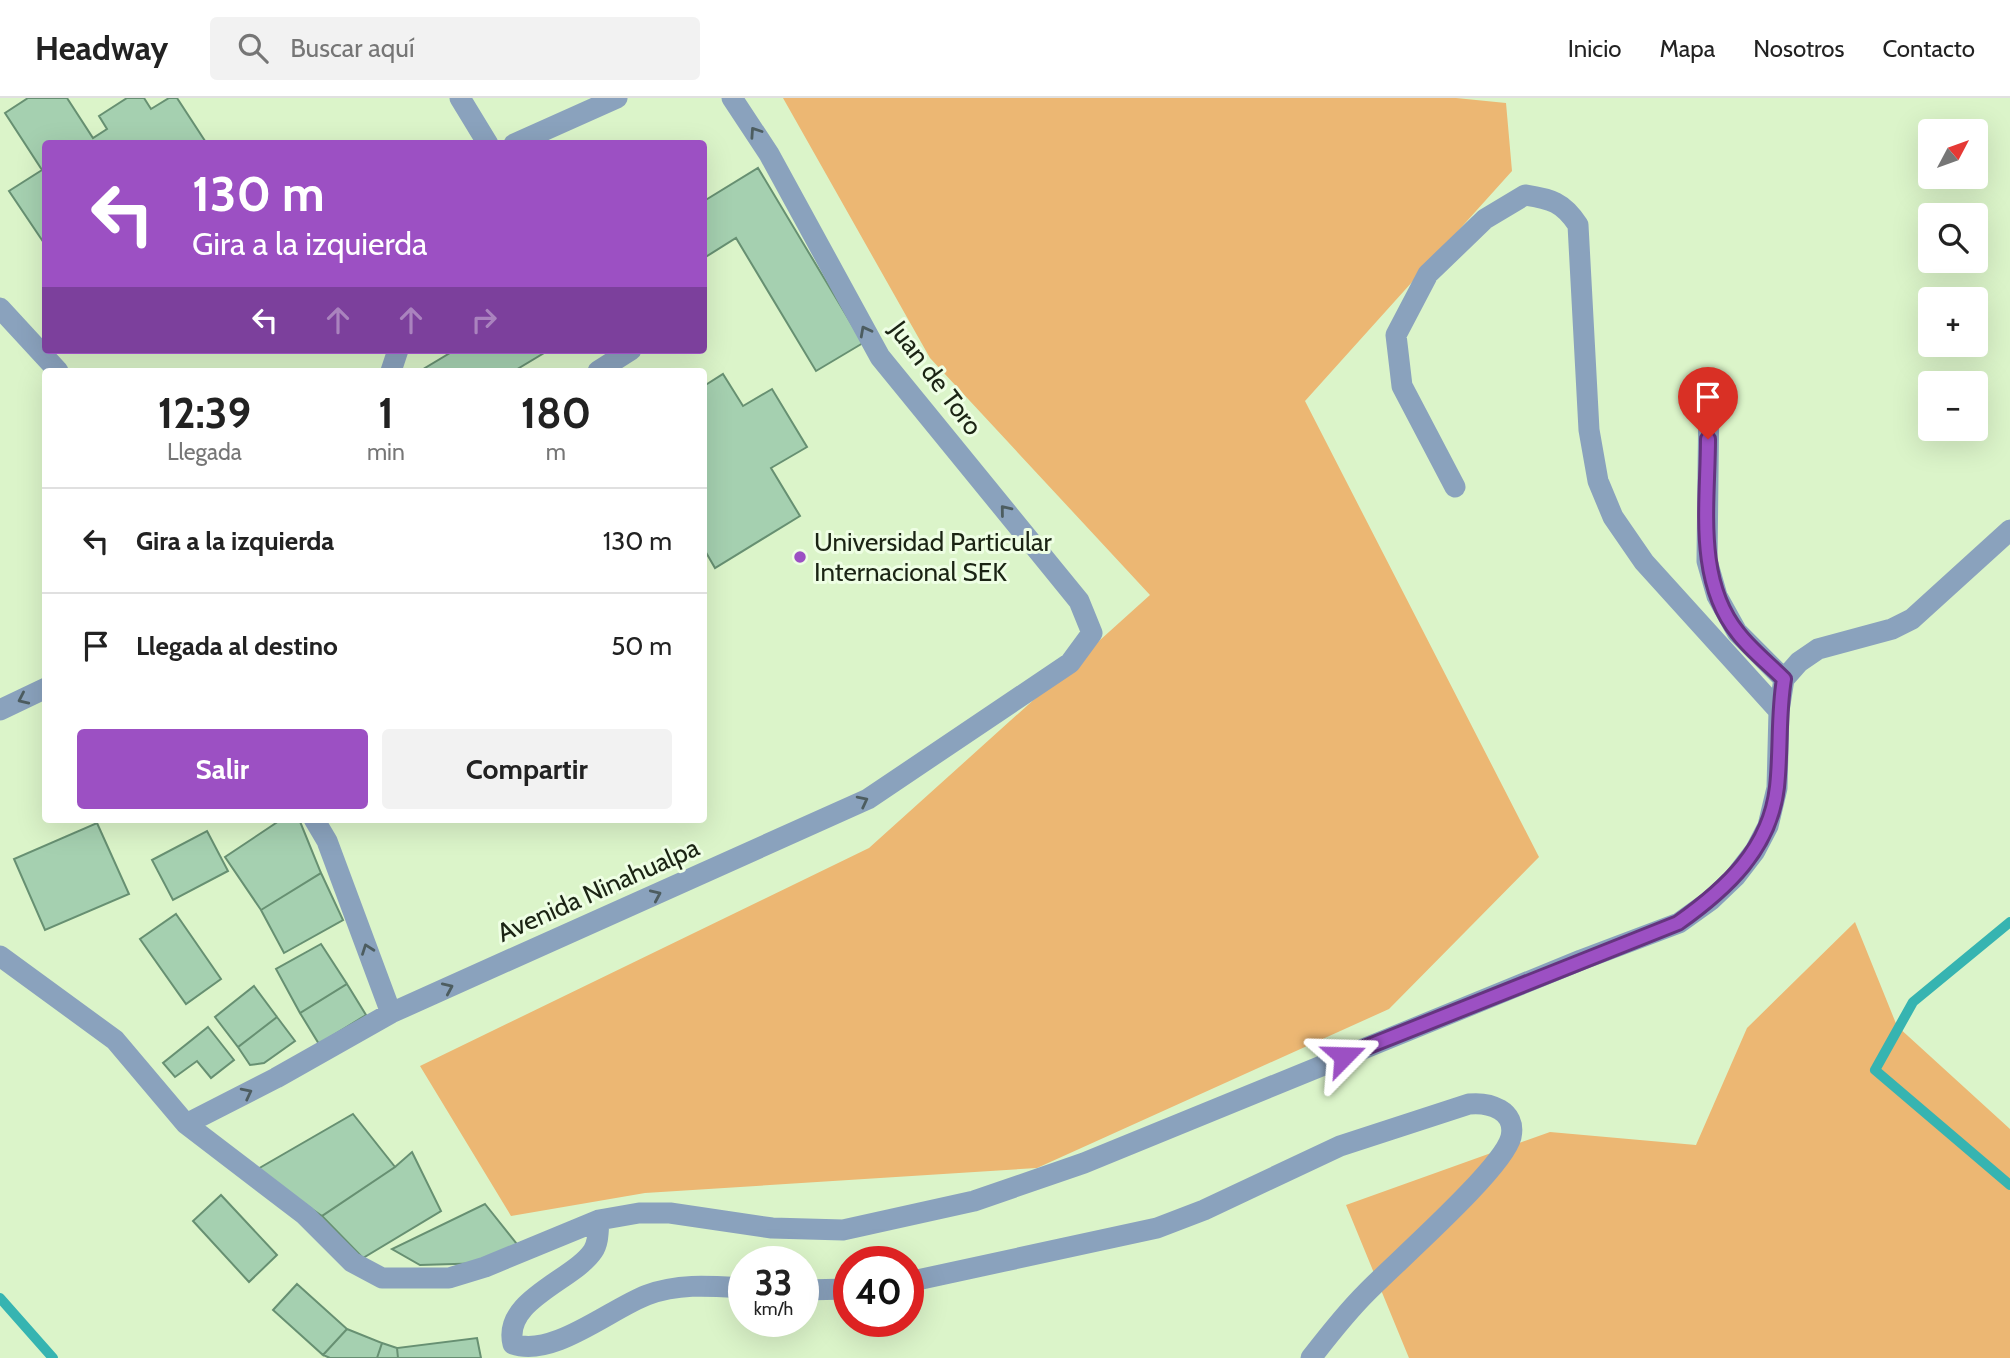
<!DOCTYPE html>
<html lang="es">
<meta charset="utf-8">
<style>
body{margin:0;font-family:Cabin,sans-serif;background:#f2f2f2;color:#222;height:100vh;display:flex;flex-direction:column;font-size:26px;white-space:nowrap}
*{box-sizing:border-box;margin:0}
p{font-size:23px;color:#767676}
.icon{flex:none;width:38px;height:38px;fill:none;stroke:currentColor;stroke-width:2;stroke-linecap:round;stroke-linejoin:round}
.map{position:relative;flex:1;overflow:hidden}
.side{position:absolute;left:42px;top:270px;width:665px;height:455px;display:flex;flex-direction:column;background:#fff;border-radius:7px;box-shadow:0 7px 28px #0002}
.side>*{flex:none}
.guide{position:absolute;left:42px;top:42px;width:665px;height:214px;border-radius:7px;box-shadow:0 7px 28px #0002;background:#9c50c3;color:#fff;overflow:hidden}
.needle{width:46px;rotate:49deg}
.fabs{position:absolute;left:1918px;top:21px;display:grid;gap:14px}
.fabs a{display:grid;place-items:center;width:70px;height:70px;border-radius:7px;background:#fff;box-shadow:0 7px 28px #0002;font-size:35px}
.speed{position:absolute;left:728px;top:1148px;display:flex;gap:14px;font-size:35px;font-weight:700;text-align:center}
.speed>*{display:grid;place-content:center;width:91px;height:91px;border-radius:50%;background:#fff;box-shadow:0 7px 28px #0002;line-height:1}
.speed small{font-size:18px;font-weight:400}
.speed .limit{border:10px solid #d22;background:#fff;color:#111}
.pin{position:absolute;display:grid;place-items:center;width:60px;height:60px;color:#fff;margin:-72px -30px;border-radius:50% 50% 50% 0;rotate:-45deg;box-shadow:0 0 7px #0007}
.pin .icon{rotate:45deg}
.me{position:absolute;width:77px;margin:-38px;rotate:68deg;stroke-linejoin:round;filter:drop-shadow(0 0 5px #0008)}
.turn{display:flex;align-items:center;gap:24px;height:147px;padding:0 35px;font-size:32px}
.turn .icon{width:91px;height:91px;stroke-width:2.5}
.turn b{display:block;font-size:49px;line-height:60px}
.lanes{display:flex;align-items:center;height:66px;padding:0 35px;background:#0003;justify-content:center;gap:35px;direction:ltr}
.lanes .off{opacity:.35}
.eta{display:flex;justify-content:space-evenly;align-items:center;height:119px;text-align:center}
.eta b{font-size:42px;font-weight:700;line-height:49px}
.primary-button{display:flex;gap:14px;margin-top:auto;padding:14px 35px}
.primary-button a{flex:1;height:80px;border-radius:7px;background:#9c50c3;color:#fff;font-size:28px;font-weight:700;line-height:80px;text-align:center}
.primary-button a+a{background:#f2f2f2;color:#222}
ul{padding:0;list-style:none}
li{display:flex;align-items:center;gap:21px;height:105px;padding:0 35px;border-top:2px solid #e0e0e0}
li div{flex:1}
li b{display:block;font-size:26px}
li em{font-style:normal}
header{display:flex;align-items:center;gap:42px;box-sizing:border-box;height:98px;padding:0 35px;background:#fff;border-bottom:2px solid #e0e0e0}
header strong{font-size:33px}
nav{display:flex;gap:38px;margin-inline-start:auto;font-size:24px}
.search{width:490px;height:63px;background:#f2f2f2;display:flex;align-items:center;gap:18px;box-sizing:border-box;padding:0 24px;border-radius:7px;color:#767676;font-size:26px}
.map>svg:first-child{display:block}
</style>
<header>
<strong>Headway</strong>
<div class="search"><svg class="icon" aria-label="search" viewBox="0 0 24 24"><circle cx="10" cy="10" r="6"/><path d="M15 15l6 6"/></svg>Buscar aquí</div>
<nav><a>Inicio</a><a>Mapa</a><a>Nosotros</a><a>Contacto</a></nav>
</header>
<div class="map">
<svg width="2010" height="1260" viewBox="0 0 2010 1260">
<rect width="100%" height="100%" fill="#dbf4c9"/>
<!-- green -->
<path fill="#ecb773" d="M783,0H1456L1506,5L1512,73L1305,303L1539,759L1389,911L1037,1070L645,1095L511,1118L420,968L869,750L1150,497L930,260Z
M1855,824L1897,928L2010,1031V1260H1409L1346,1107L1550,1034L1696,1047L1747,930Z"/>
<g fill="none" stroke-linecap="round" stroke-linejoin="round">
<!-- stream -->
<path stroke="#36b4b1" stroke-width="10" d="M2010,824L1913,904L1875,972L2010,1087
M0,1200L53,1260"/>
</g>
<!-- building -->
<path fill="#a5d0b0" stroke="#679072" stroke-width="2" d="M28,0H67L93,40L107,31L99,18L127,0H144L151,11L169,0H177L207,46H46V148L9,93L42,72L5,15Z
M758,70L863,245L816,273L736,140L704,160V103Z
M455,252H549L514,273H420Z
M723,276L743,308L772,291L807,349L771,370L800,418L715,470L704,451V288Z
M282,721H299L321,775L261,812L225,759Z
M97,725L129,796L45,832L14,761Z
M207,733L228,773L173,802L152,762Z
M321,775L343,822L284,855L261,812Z
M176,816L221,881L186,906L140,841Z
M321,846L347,886L300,915L276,871Z
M347,886L366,917L319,946L300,915Z
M254,888L277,919L238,949L215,919Z
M277,919L295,943L264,965L250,967L238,949Z
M208,929L234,962L211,980L197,963L175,979L163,965Z
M353,1016L395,1069L322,1118L256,1072Z
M412,1054L441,1113L363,1160L322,1118L395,1069Z
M221,1097L277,1157L249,1184L193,1123Z
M485,1106L520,1150L488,1165L420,1167L392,1151Z
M297,1186L347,1231L323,1257L273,1212Z
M347,1231L382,1245L377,1260H330L323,1257Z
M477,1240L481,1260H398L397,1250Z
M382,1245L397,1250L398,1260H377Z"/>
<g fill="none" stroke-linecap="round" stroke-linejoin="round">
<!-- minor -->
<path stroke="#8aa2bd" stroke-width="21" d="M460,0L488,46
M514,46L617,0
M0,210L58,273
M391,273L398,252
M598,273L631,252
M1709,293L1707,463L1717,498L1737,534L1784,581
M1455,389L1402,288L1396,237L1428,176L1485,121L1525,97C1551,101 1563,104 1578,127L1589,332L1598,383L1613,419L1644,464L1779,613
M0,612L46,590
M314,721L327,743L391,915
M0,858L115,942L186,1026L305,1117L352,1164L382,1180H449L485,1169L599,1122L639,1115H670L772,1130L843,1132L974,1103L1084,1065L1581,862L1679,825L1711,802L1735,779L1755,753L1768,728L1777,690L1779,613L1784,581L1799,564L1818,551L1892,531L1912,521L2010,432
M186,1026L276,980L391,915L868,701L1070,565L1092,535L1079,503L880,259L769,56L732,0
M599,1122C598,1132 599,1144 593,1153C574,1182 502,1202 513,1246C553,1260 610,1211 647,1197C679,1185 711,1188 744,1190
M908,1184L1157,1130L1204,1112L1340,1048L1469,1006C1489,1004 1517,1012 1511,1039C1503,1071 1395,1165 1366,1195C1346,1215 1328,1238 1311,1260
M803,1192L849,1191"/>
</g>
<!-- one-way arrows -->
<defs><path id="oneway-chevron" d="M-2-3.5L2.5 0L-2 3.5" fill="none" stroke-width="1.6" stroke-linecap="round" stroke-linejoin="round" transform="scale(1.75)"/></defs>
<g stroke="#4d5d60">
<use href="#oneway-chevron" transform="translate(755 34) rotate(-124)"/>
<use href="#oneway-chevron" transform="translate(865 233) rotate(-118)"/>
<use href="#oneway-chevron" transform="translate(1005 412) rotate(-129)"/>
<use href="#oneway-chevron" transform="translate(23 601) rotate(155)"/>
<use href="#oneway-chevron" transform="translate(863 703) rotate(-27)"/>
<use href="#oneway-chevron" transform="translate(656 797) rotate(-24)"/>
<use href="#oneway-chevron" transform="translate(367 851) rotate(-110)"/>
<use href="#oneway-chevron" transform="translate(448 890) rotate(-24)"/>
<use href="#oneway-chevron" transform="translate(247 995) rotate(-27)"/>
</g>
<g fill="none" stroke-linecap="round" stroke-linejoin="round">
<defs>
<path id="route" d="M1344,958L1678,825C1726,791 1770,751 1777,689C1781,653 1778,617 1784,581C1769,566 1751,552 1738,535C1695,482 1708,405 1708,341"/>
</defs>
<!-- route casing -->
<use href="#route" stroke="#65347f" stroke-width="18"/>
<!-- route -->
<use href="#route" stroke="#9c50c3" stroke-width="12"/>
</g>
<!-- markers -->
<circle fill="#9c50c3" stroke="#eefee4" stroke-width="2.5" cx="800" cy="459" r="7"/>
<g text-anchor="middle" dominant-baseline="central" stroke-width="6" stroke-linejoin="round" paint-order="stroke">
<!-- street labels -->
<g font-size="26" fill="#1b2414" stroke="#eefee4">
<text transform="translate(936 280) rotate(53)">Juan de Toro</text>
<text transform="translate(598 792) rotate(-24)">Avenida Ninahualpa</text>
</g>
<!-- poi labels -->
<g font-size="26" fill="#1b2414" stroke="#eefee4" text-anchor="start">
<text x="814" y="444">Universidad Particular<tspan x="814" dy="30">Internacional SEK</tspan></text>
</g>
</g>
</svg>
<div class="fabs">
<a><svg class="needle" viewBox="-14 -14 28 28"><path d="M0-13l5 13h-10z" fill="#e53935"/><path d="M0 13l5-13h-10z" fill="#767676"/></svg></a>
<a><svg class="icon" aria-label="search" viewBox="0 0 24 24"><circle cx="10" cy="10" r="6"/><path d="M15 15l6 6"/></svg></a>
<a>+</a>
<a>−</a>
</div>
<div class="speed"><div>33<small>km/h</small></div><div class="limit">40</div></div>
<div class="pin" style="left:1708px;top:341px;background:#d93025"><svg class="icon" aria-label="arrive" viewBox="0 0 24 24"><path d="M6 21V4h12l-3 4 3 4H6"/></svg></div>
<svg class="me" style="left:1344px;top:958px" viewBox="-20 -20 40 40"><path d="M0-17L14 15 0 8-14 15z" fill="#9c50c3" stroke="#fff" stroke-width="4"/></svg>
<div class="guide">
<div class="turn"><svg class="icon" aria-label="left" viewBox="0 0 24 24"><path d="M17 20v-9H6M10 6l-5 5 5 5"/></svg><div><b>130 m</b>Gira a la izquierda</div></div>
<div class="lanes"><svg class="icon" aria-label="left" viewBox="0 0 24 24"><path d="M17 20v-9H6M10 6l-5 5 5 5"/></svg><svg class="icon off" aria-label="ahead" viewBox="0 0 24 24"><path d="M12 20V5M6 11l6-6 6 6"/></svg><svg class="icon off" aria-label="ahead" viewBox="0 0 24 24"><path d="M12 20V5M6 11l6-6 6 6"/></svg><svg class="icon off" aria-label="right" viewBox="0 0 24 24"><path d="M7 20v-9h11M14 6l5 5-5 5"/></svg></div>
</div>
<section class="side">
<div class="eta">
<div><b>12:39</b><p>Llegada</p></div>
<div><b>1</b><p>min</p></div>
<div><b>180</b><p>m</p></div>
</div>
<ul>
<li><svg class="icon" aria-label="left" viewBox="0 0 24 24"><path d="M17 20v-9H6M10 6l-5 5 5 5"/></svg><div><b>Gira a la izquierda</b></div><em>130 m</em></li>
<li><svg class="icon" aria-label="arrive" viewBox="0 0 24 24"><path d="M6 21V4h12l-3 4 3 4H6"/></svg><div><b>Llegada al destino</b></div><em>50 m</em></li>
</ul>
<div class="primary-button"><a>Salir</a><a>Compartir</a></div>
</section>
</div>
